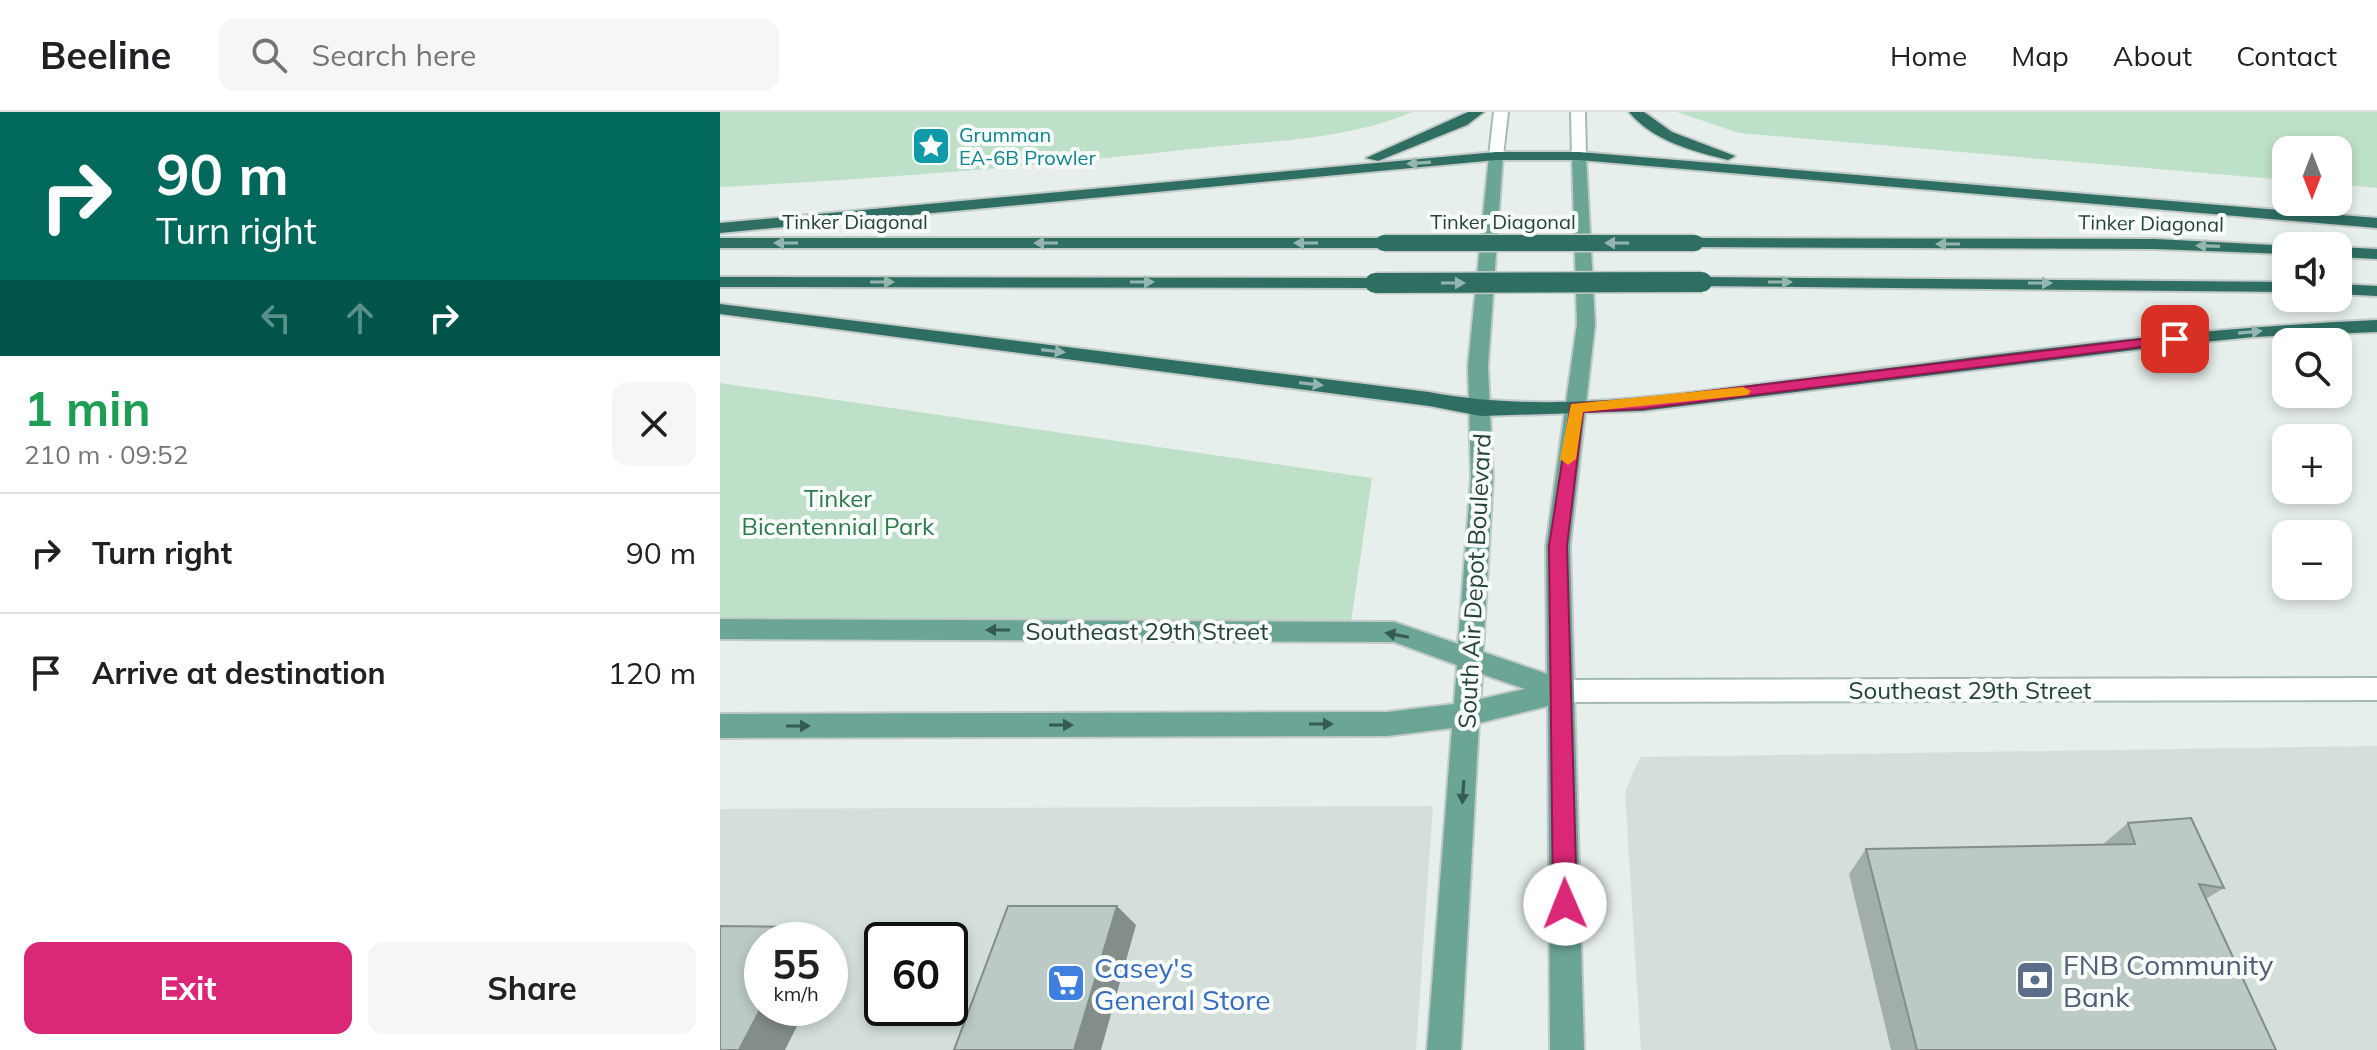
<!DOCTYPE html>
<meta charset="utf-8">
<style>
body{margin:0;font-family:Mulish,sans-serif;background:#f6f6f6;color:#202124;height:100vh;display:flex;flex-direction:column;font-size:30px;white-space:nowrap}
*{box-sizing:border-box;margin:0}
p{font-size:26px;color:#757577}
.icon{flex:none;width:44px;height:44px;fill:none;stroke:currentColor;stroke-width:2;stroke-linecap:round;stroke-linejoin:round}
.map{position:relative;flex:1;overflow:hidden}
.sheet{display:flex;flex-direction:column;background:#fff;width:720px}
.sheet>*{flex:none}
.banner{background:#00695c;color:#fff;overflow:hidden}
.needle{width:52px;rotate:180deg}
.buttons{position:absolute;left:1552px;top:24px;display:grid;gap:16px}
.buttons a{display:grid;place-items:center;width:80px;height:80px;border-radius:16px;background:#fff;box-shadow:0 4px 12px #0003;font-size:40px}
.speed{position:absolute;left:24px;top:810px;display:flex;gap:16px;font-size:40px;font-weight:700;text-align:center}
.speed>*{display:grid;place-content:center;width:104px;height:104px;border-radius:50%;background:#fff;box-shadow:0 4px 12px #0003;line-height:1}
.speed small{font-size:20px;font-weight:400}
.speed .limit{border:4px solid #111;border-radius:12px;background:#fff;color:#111}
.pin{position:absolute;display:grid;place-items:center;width:68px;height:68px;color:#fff;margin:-34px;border-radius:16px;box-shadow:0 4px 12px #0006}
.me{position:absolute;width:88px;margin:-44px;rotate:359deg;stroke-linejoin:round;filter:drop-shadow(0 0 6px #0008)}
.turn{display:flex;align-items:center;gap:28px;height:168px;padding:0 24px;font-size:36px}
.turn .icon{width:104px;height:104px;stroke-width:2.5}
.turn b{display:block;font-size:56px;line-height:68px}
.lanes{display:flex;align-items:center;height:76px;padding:0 24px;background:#0003;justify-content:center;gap:40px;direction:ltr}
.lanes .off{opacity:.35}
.round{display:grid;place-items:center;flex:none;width:84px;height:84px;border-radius:16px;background:#f6f6f6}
.overview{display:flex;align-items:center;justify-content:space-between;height:136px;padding:0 24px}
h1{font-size:48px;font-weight:700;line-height:60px;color:#1e9e55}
.primary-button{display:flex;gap:16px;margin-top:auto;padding:16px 24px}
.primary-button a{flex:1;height:92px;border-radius:16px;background:#db2777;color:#fff;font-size:32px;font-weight:700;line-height:92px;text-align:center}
.primary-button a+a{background:#f6f6f6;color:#202124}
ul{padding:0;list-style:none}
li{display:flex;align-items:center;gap:24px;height:120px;padding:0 24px;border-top:2px solid #e0e0e0}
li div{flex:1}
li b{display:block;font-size:30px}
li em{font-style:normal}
header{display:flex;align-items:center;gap:48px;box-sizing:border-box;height:112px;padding:0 40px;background:#fff;border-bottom:2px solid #e0e0e0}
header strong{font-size:38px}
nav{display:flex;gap:44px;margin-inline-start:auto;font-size:28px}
.search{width:560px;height:72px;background:#f6f6f6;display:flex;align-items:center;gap:20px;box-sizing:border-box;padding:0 28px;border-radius:16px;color:#757577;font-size:30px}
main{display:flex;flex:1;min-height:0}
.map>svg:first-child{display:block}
</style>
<header>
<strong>Beeline</strong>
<div class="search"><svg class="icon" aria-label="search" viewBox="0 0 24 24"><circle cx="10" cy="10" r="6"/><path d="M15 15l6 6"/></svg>Search here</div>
<nav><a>Home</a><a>Map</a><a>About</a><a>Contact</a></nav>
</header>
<main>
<section class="sheet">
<div class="banner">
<div class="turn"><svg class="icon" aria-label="right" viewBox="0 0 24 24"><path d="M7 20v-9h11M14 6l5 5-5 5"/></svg><div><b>90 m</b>Turn right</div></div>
<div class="lanes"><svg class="icon off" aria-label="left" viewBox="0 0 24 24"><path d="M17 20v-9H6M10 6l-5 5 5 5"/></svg><svg class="icon off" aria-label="ahead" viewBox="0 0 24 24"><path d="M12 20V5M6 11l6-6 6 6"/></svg><svg class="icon" aria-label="right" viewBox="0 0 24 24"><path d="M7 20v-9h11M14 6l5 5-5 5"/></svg></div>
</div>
<div class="overview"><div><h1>1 min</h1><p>210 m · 09:52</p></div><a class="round"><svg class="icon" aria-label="close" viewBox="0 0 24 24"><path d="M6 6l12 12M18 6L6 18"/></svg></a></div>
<ul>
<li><svg class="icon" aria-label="right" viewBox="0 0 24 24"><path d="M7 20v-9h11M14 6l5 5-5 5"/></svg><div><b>Turn right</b></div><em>90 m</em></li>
<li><svg class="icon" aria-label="arrive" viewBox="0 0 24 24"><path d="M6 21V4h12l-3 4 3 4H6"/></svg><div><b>Arrive at destination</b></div><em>120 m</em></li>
</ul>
<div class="primary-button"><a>Exit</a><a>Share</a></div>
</section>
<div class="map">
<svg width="1657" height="938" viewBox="0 0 1657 938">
<rect width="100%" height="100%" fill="#e6efeb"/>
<!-- built -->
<path fill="#d4dfda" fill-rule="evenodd" d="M1657,634V938H921L905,680L920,645Z
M713,694L696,938H0V697ZM42,828H110V896H42ZM162,828H230V896H162Z"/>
<!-- green -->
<path fill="#bfe0c8" d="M0,0H692C625,29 544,29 472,37C315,54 158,67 0,75Z
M957,0H1657V76L1618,72V38H1566V68L1019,21Z
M0,271L652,366L631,510L0,509Z"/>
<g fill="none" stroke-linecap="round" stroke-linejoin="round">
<defs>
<path id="secondary" d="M774,0H788L783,44L776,48L769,44Z
M851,0H865L866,44L859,48L852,44Z
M1657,566V588L843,590L834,587L830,579L834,571L843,568Z"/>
<path id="primary" d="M776,40L783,44L768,254L773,366L763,540L827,562L826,434L857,212L852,44L859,40L866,44L875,212L850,434L864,938H830L828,594L759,611L741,938H707L732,616L667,624L0,626V602L667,600L734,592L737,553L674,530L0,527V507L674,510L738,532L751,366L748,254L769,44ZM762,562L805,577L761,587Z"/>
<path id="motorway" d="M748,0H764L747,13L658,49L646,46Z
M909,0H924L952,20L1015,44L1008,48C972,39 933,29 909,0Z
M776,40H859L1657,106V116L859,48H776L0,121V111Z
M0,126H664L672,131L664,136H0Z
M975,126L1435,127L1572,134H1566V142L1435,137L969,135L967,131Z
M1618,135L1657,137V147L1618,145Z
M0,165L655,166L664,171L655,176L0,175Z
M982,165L1566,170V180L976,174L973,170Z
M1618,172L1657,174V184L1618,182Z
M0,192L709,280C835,304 969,280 1095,265C1282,242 1469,216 1657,208V220L1533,225L1455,233L922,299L761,304L709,294L0,202Z"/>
</defs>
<!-- secondary casing -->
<use href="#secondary" stroke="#a4bbb3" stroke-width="4"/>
<!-- primary casing -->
<use href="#primary" stroke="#c2cac8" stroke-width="4"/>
<!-- motorway casing -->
<use href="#motorway" stroke="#c2cac8" stroke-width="4"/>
<!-- secondary -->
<use href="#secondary" fill="#fff" fill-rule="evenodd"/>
<!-- primary -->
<use href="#primary" fill="#6aa596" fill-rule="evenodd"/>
<!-- motorway -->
<use href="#motorway" fill="#2f6f62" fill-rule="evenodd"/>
<defs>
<path id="motorway-bridge-far1" d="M664,131H975"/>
<path id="motorway-bridge" d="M655,171L982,170"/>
</defs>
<!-- motorway-bridge-far1 casing -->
<use href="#motorway-bridge-far1" stroke="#c2cac8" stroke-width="19" stroke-linecap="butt"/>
<!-- motorway-bridge casing -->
<use href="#motorway-bridge" stroke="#c2cac8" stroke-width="23" stroke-linecap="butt"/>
<!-- motorway-bridge-far1 -->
<use href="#motorway-bridge-far1" stroke="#2f6f62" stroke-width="16"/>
<!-- motorway-bridge -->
<use href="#motorway-bridge" stroke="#2f6f62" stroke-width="20"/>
</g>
<!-- wall -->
<path fill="#a1aea9" d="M1408,711L1504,776L1486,787L1556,938H1171L1129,762L1146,737L1382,733Z"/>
<!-- shaded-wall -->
<path fill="#838d89" d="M397,794L416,813L381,938H354Z
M83,815L108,828H77Z
M110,829L117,833L110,847Z
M42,894V896H86L65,938H19Z"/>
<!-- building -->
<path fill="#bbcac4" stroke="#838d89" stroke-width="2" d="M1471,706L1504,776L1479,772L1556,938H1197L1146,737L1415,732L1408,711Z
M288,794H397L354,938H234Z
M0,814L83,815L77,828H42V894L19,938H0Z"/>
<!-- one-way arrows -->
<defs><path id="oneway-solid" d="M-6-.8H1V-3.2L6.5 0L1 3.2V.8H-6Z" transform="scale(2)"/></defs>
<g fill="#93b5ae">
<use href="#oneway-solid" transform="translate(699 51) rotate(176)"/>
<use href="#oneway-solid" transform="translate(66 131) rotate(-180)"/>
<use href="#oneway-solid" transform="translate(326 131) rotate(-180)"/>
<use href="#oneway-solid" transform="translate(586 131) rotate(-180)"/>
<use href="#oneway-solid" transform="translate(897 131) rotate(180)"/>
<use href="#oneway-solid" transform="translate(1228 132) rotate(-180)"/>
<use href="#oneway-solid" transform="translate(1488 134) rotate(-178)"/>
<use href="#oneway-solid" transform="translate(162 170)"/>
<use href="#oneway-solid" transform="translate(422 170)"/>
<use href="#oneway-solid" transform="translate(1060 170)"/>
<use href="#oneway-solid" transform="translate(733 171)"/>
<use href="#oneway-solid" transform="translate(1320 171)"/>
<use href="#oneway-solid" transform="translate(1530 220) rotate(-5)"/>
<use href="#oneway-solid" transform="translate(333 239) rotate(7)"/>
<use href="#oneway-solid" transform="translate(591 272) rotate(7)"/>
</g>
<g fill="#365b51">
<use href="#oneway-solid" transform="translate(278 518) rotate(-180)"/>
<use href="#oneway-solid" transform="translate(677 523) rotate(-169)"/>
<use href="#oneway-solid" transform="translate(601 612)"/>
<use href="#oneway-solid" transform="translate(341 613)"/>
<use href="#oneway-solid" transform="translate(78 614)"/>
<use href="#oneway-solid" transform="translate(743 680) rotate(94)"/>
</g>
<!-- route -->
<path fill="#db2777" stroke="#8e194d" stroke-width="2" d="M1455,223L1460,224V230L922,297L863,300L847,434L857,792L853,801L845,804L837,801L833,792L829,434L851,292L922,287Z"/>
<!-- slow -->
<path fill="#f59e0b" d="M1023,275L1031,279L1028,283L863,300L856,347L848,353L840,347L851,292Z"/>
<!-- icons -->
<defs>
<symbol id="sight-square" viewBox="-11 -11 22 22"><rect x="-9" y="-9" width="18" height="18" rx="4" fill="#0f9aa8" stroke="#f7fbf9"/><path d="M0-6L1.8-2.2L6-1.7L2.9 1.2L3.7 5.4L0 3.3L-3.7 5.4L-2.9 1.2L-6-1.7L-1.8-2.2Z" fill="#fff"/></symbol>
<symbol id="bank-square" viewBox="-11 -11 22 22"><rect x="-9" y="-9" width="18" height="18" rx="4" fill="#5c6f8a" stroke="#f7fbf9"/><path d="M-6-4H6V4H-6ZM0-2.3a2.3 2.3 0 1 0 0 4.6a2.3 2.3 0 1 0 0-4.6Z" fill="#fff"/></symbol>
<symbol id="supermarket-square" viewBox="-11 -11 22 22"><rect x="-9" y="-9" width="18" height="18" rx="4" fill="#3f7fe0" stroke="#f7fbf9"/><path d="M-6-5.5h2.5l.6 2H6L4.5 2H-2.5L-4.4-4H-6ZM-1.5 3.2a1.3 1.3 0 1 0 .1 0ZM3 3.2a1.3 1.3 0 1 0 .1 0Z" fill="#fff"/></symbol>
</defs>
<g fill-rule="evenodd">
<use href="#sight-square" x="189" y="12" width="44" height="44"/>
<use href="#bank-square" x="1293" y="846" width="44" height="44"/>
<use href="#supermarket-square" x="324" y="849" width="44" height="44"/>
</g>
<g text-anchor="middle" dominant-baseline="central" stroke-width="8" stroke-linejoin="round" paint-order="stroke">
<!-- far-culture labels -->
<g font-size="20" fill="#0d838f" stroke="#f7fbf9" text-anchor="start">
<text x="239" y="22">Grumman<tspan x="239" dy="23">EA-6B Prowler</tspan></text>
</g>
<!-- far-street labels -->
<g font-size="20" fill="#24423a" stroke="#f7fbf9">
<text x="135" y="109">Tinker Diagonal</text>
<text x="783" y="109">Tinker Diagonal</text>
<text transform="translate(1431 111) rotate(1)">Tinker Diagonal</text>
</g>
<!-- park labels -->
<g font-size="24" fill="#2d7a4b" stroke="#f7fbf9">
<text x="118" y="386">Tinker<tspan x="118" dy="28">Bicentennial Park</tspan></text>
</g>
<!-- street labels -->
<g font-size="24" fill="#24423a" stroke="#f7fbf9">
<text transform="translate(754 469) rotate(-87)">South Air Depot Boulevard</text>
<text x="427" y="519">Southeast 29th Street</text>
<text x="1250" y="578">Southeast 29th Street</text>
</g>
<!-- near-service labels -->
<g font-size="28" fill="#4e5e75" stroke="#f7fbf9" text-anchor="start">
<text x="1343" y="852">FNB Community<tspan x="1343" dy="32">Bank</tspan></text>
</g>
<!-- near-shop labels -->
<g font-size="28" fill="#366cbe" stroke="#f7fbf9" text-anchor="start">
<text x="374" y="855">Casey's<tspan x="374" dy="32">General Store</tspan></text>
</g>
</g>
</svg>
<div class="buttons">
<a><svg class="needle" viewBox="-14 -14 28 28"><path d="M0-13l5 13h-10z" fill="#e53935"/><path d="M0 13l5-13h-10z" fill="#757577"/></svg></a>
<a><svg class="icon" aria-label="sound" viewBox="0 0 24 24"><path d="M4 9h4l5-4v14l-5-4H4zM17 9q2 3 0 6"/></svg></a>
<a><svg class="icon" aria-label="search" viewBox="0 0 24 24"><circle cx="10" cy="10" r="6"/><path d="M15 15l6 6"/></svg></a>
<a>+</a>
<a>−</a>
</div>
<div class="speed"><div>55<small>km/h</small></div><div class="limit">60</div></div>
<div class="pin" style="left:1455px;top:227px;background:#d93025"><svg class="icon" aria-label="arrive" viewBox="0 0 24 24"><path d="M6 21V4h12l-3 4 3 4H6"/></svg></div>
<svg class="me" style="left:845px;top:792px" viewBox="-20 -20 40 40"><circle r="19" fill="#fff"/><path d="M0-13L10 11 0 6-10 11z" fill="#db2777"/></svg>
</div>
</main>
